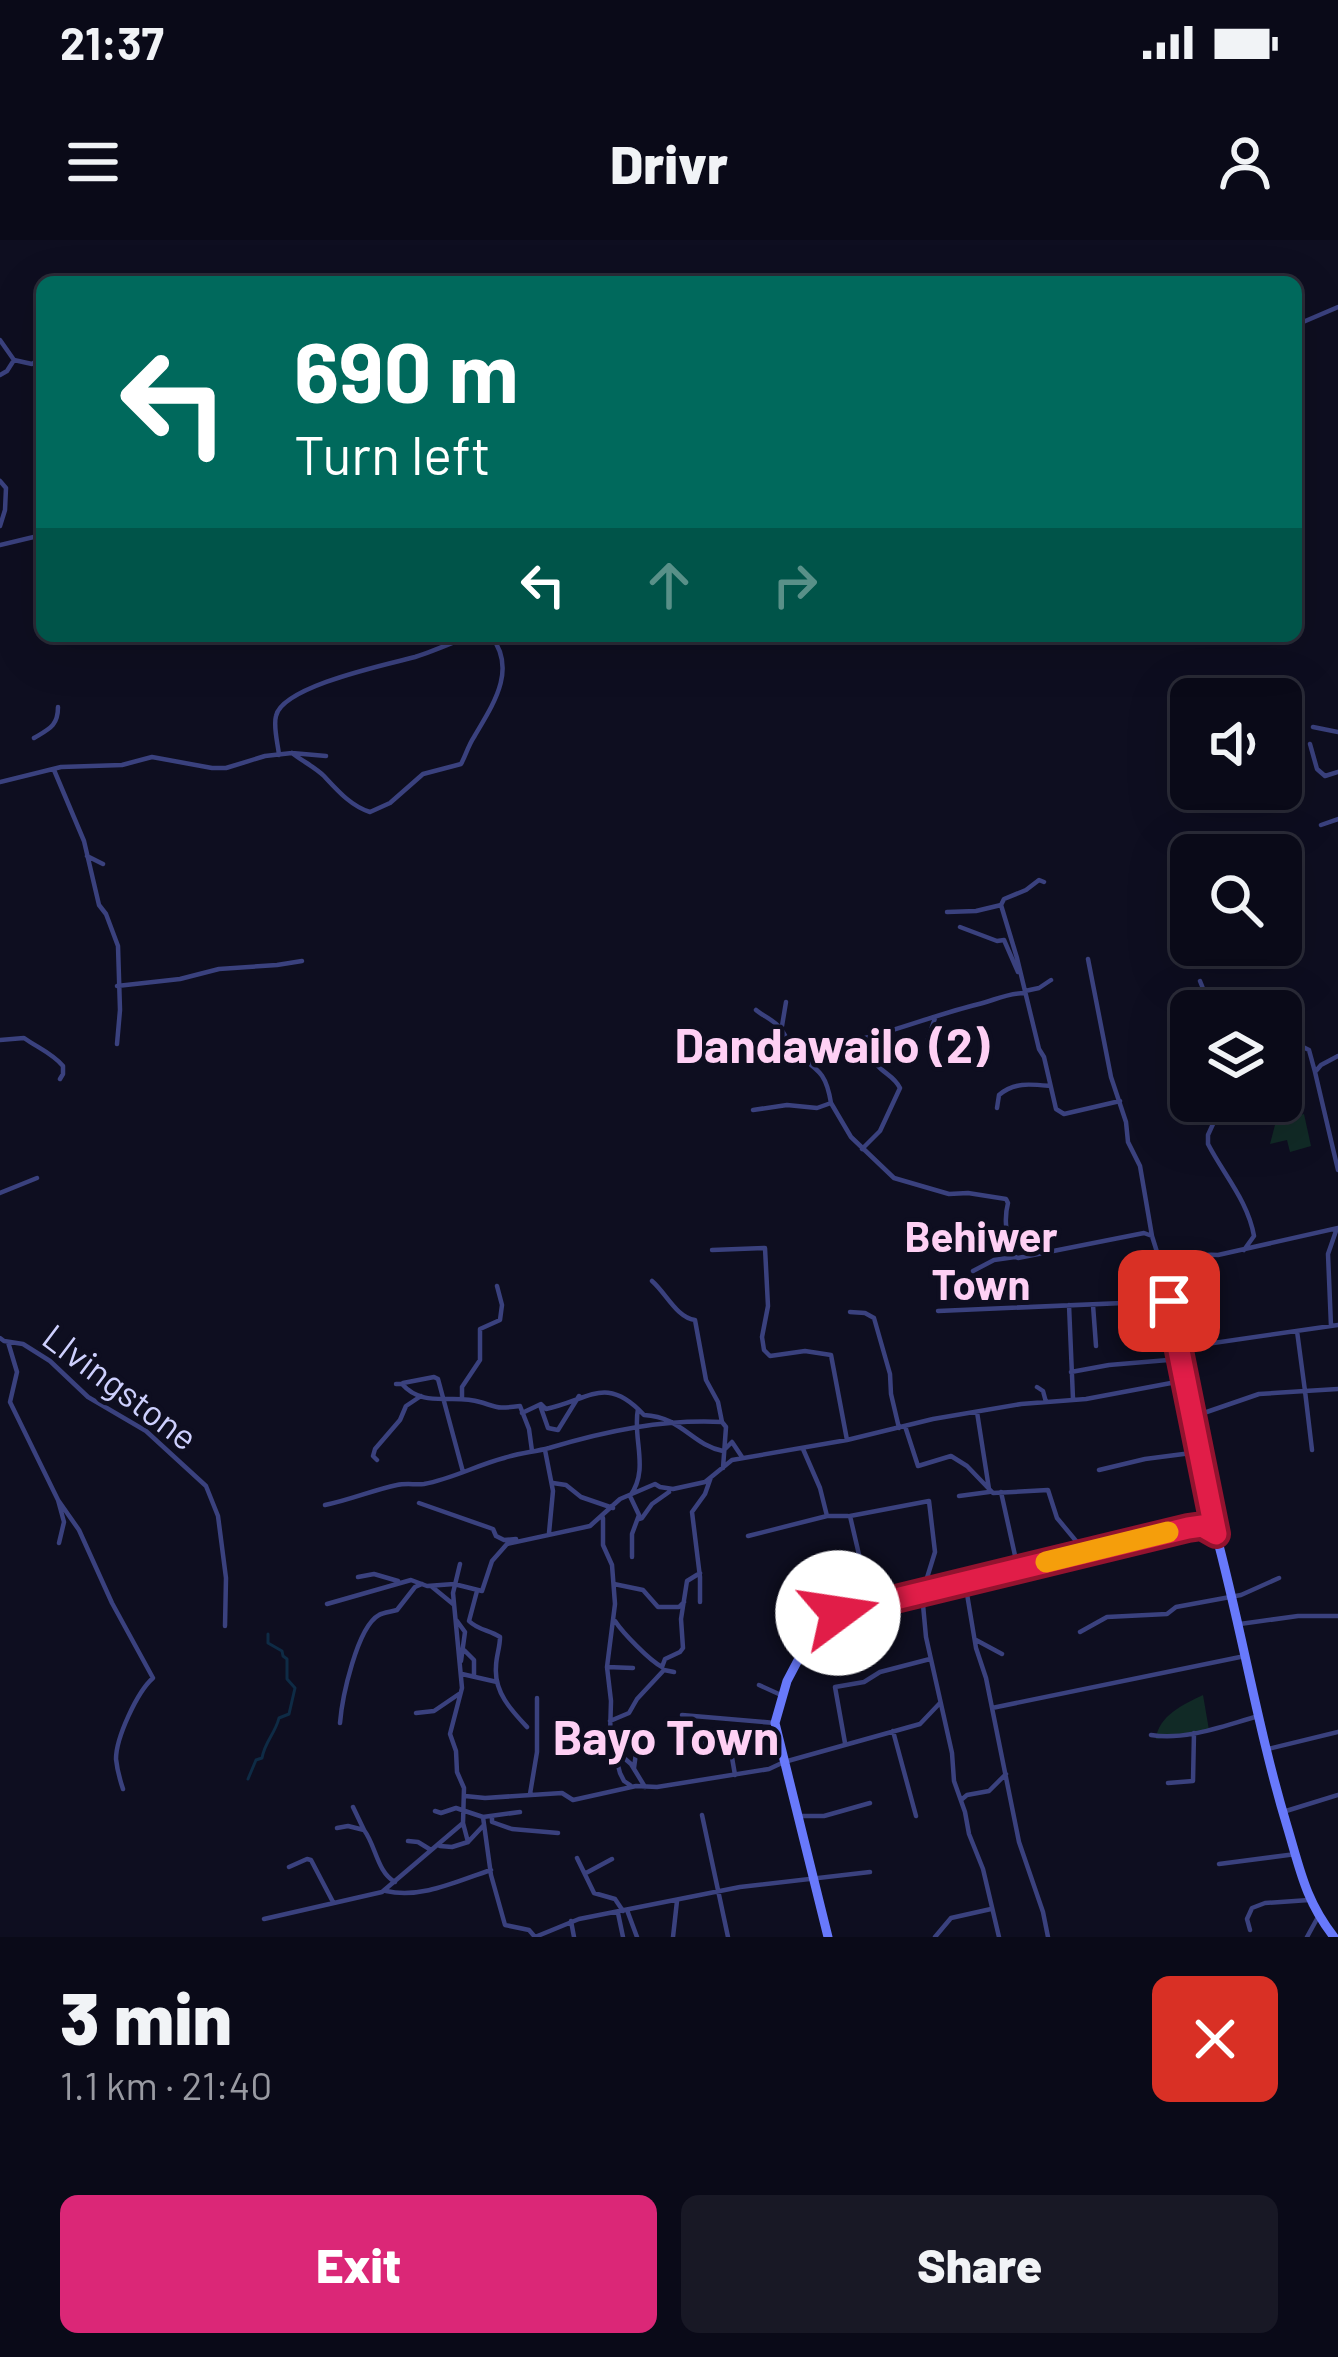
<!DOCTYPE html>
<meta charset="utf-8">
<style>
body{margin:0;font-family:Barlow,sans-serif;background:#181825;color:#f1f3f6;height:100vh;display:flex;flex-direction:column;font-size:45px;white-space:nowrap}
*{box-sizing:border-box;margin:0}
p{font-size:39px;color:#999aa2}
.icon{flex:none;width:66px;height:66px;fill:none;stroke:currentColor;stroke-width:2;stroke-linecap:round;stroke-linejoin:round}
.map{position:relative;height:1697px;overflow:hidden}
.sheet{display:flex;flex-direction:column;background:#0a0a18;flex:1}
.sheet>*{flex:none}
.banner{position:absolute;left:36px;top:36px;width:1266px;height:366px;border-radius:18px;box-shadow:0 12px 48px #0002,0 0 0 3px #2a2b37;background:#00695c;color:#fff;overflow:hidden}
.tools{position:absolute;left:1170px;top:438px;display:grid;gap:24px}
.tools a{display:grid;place-items:center;width:132px;height:132px;border-radius:18px;background:#0a0a18;box-shadow:0 12px 48px #0002,0 0 0 3px #2a2b37;font-size:60px}
.pin{position:absolute;display:grid;place-items:center;width:102px;height:102px;color:#fff;margin:-51px;border-radius:24px;box-shadow:0 6px 18px #0006}
.me{position:absolute;width:132px;margin:-66px;rotate:76deg;stroke-linejoin:round;filter:drop-shadow(0 0 9px #0008)}
.turn{display:flex;align-items:center;gap:42px;height:252px;padding:0 60px;font-size:54px}
.turn .icon{width:156px;height:156px;stroke-width:2.5}
.turn b{display:block;font-size:84px;line-height:102px}
.lanes{display:flex;align-items:center;height:114px;padding:0 60px;background:#0003;justify-content:center;gap:60px;direction:ltr}
.lanes .off{opacity:.35}
.round{display:grid;place-items:center;flex:none;width:126px;height:126px;border-radius:18px;background:#181825}
.headline{display:flex;align-items:center;justify-content:space-between;height:204px;padding:0 60px}
h1{font-size:72px;font-weight:800;line-height:90px}
.button{display:flex;gap:24px;margin-top:auto;padding:24px 60px}
.button a{flex:1;height:138px;border-radius:18px;background:#db2777;color:#fff;font-size:48px;font-weight:800;line-height:138px;text-align:center}
.button a+a{background:#181825;color:#f1f3f6}
.status{display:flex;justify-content:space-between;align-items:center;height:84px;padding:0 60px;background:#0a0a18;direction:ltr}
.status svg{height:33px;fill:currentColor}
header{display:flex;justify-content:space-between;align-items:center;height:156px;padding:0 60px;background:#0a0a18;font-size:54px;font-weight:800}
.map>svg:first-child{display:block}
</style>
<div class="status"><b>21:37</b><svg viewBox="0 0 49 12"><path d="M0 12V9h3v3zM5 12V6h3v6zM10 12V3h3v9zM15 12V0h3v12zM26 1h20v11H26zM47 4h2v5h-2z"/></svg></div>
<header><svg class="icon" aria-label="menu" viewBox="0 0 24 24"><path d="M4 6h16M4 12h16M4 18h16"/></svg>Drivr<svg class="icon" aria-label="person" viewBox="0 0 24 24"><circle cx="12" cy="8" r="4"/><path d="M4 21q1-7 8-7t8 7"/></svg></header>
<div class="map">
<svg width="1338" height="1697" viewBox="0 0 1338 1697">
<rect width="100%" height="100%" fill="#0e0e20"/>
<!-- green -->
<path fill="#112a26" d="M1304,874L1311,906L1290,912L1287,900L1270,904L1276,881Z
M1203,1455L1209,1490L1156,1499C1158,1476 1184,1464 1203,1455Z"/>
<g fill="none" stroke-linecap="round" stroke-linejoin="round">
<!-- stream -->
<path stroke="#0e2b45" stroke-width="3" d="M248,1539L256,1520L262,1518C265,1501 275,1494 279,1478L289,1474L295,1448L287,1439V1419L283,1416L282,1411L268,1403V1394"/>
<!-- street -->
<path stroke="#3a417e" stroke-width="4.5" d="M1150,36L1163,42
M1296,85L1338,67
M0,100L14,120L32,124L42,117
M0,135L7,131L14,120
M0,241L6,248L5,270L0,286
M0,305L42,295
M1313,487L1338,492
M34,498C49,489 58,486 58,467
M1310,504L1317,529L1325,536L1338,532
M292,513C302,521 315,527 324,536C338,551 351,566 370,572L390,563L423,534L461,524C466,515 468,506 474,497C492,466 518,430 491,396
M279,515C278,504 273,487 276,476C282,446 389,424 415,417C434,411 452,403 469,396
M54,530L84,601L99,665L106,674L118,706L120,770L117,804
M0,542L61,527L122,525L152,517L212,528H226L265,516L292,513L326,516
M1321,585L1338,579
M87,616L103,624
M1001,665L1017,718L1039,809L1044,817L1056,869L1064,874L1120,861
M947,672L976,671L1001,665L1004,659L1026,650L1039,640L1044,642
M960,687L997,701L1004,700L1018,732
M1088,719L1111,837L1126,882L1128,902L1140,926L1152,996L1166,1041L1216,1294
M1200,741L1212,771
M117,746L180,739L219,729L277,725L302,721
M1025,751L1039,748L1051,740
M756,770C763,776 774,780 780,788C787,796 789,807 797,814C819,831 826,833 831,863
M782,786L786,762
M859,799C865,810 871,820 881,829C889,836 895,838 900,848L880,891L862,909
M928,799L935,778
M0,800L24,798C38,808 52,813 63,826V834L60,839
M1281,807L1301,806L1309,810L1315,832
M795,813C823,803 843,804 869,797C906,787 942,773 979,764C995,760 1008,753 1025,753
M1338,816L1321,825L1315,832L1338,930
M997,868L999,855C1014,842 1030,844 1050,846
M753,870L787,865L817,868L831,863L851,897L894,938L949,954L968,953L1006,959L1008,963C1003,982 1008,995 1010,1015L1018,1018L1144,993L1152,996
M1213,884L1208,895V904C1224,935 1248,961 1254,996L1244,1010
M0,953L37,938
M712,1010L765,1008L768,1066L762,1097L764,1110L770,1116L805,1111L831,1115L847,1200
M973,1031L994,1020L1015,1017
M652,1041C666,1053 677,1078 695,1080L706,1140L718,1162L722,1182
M1166,1041C1176,1021 1196,1013 1218,1015L1338,988
M1069,1065L1073,1159
M1093,1065L1096,1106
M938,1071L1169,1061
M850,1072L865,1073L874,1078L890,1134L891,1154L899,1188
M1331,1086L1328,1014L1336,991
M0,1098L4,1101L23,1104L50,1121L88,1157L146,1191L206,1246L218,1276L226,1338L225,1386
M8,1102L17,1132L10,1162L58,1260L64,1282L59,1303
M1179,1108L1338,1085
M1071,1132L1109,1125L1180,1119
M403,1143L434,1137L438,1139L463,1232
M396,1144H402C424,1169 453,1153 480,1162C500,1168 497,1169 520,1166L529,1189L532,1211
M1037,1147L1043,1151L1046,1162
M462,1158V1147L480,1120V1089L500,1080L502,1065L497,1046
M541,1168L548,1188L558,1190L579,1156
M977,1172L989,1249
M522,1173L541,1164L546,1169C589,1160 606,1134 644,1175C682,1177 692,1205 723,1211L732,1202L742,1217
M1195,1176L1259,1154L1305,1151L1297,1091
M905,1186L918,1226L951,1216L967,1226L993,1253L1048,1250L1057,1278L1086,1313
M803,1209L820,1248L827,1276
M545,1210L553,1251L549,1293
M1312,1210L1305,1151L1338,1149
M377,1220L373,1216L375,1209L400,1180L406,1166L421,1156
M1099,1230L1145,1219L1199,1212
M553,1243L566,1245L581,1257L613,1268
M1001,1252L1018,1329
M959,1256L989,1252
M58,1260L79,1290L112,1363L153,1438C137,1452 116,1498 116,1519C117,1529 120,1540 123,1549
M419,1263L493,1289L496,1296L504,1300L516,1299
M325,1265C350,1260 373,1250 397,1245C406,1243 416,1245 424,1244C452,1239 477,1225 504,1218C519,1213 534,1212 549,1208C606,1191 663,1179 722,1182L726,1187L723,1228
M603,1278V1305L612,1325L615,1364L607,1427L611,1461L610,1495L620,1533L624,1541L630,1545
M639,1279L642,1278L652,1264L669,1252
M748,1296L827,1276H848
M632,1317V1294L639,1275L630,1256C650,1229 632,1198 638,1169
M358,1337L374,1334L398,1341
M965,1342L976,1408L986,1438L1019,1602L1043,1672L1048,1697
M614,1344L643,1350L658,1367H679L684,1362
M431,1346L453,1364
M828,1349L832,1359L829,1377
M477,1351L469,1381C478,1390 489,1390 500,1397C500,1408 496,1416 496,1427C494,1452 511,1470 527,1487
M700,1362V1337L692,1272L705,1254L711,1237
M870,1362L850,1276L929,1261L935,1312L922,1354L926,1397L952,1513L954,1541L965,1572L969,1594L983,1629L999,1697
M327,1364L411,1340L427,1346L454,1344L482,1351L492,1321L507,1304L590,1286L620,1259L655,1244L660,1247L673,1249L705,1242L732,1220L847,1200L933,1179L1021,1164L1086,1159L1187,1140
M457,1381L465,1392L461,1421
M615,1381C623,1393 649,1420 662,1427
M1240,1384L1298,1376H1338
M1080,1392L1107,1377L1167,1374L1176,1367L1241,1355L1279,1338
M976,1400L1002,1414
M464,1410L474,1420V1436
M607,1427L633,1428
M662,1427L665,1419L680,1412L683,1408L681,1379L687,1341L700,1333
M462,1434L497,1442
M759,1445L781,1455
M992,1468L1245,1416
M416,1473L434,1471L459,1454
M682,1475L775,1483
M610,1481L629,1473L637,1459L664,1430L674,1432
M340,1483C342,1458 357,1387 379,1375C384,1372 391,1372 397,1370L415,1347L422,1344
M893,1491L916,1576
M1151,1495C1186,1501 1225,1485 1259,1476
M682,1503L729,1500L735,1535
M845,1503L835,1447L864,1442L880,1432L930,1419
M1268,1509L1338,1492
M616,1511L631,1524L645,1547
M634,1528L636,1513
M1168,1543L1193,1541L1194,1493
M530,1554L537,1512V1458
M465,1556L485,1558L562,1553L573,1560L636,1546L657,1547L769,1529L784,1522L920,1484L940,1463
M961,1560L967,1555L989,1551L1006,1534
M353,1567L364,1590
M435,1571L441,1573L456,1568L483,1577L520,1572
M1286,1571L1338,1555
M702,1575L728,1697
M799,1576H824L870,1563
M483,1577L491,1635L505,1685L529,1690L535,1697L579,1679L740,1647L870,1632
M492,1578V1582L512,1589L558,1593
M337,1588L348,1586L364,1590C376,1606 377,1632 395,1642
M408,1601L418,1602L431,1610
M468,1602L483,1586
M440,1606L452,1607L468,1602L463,1583
M577,1618L594,1653L615,1659L623,1671
M1219,1624L1296,1614
M289,1627L307,1619L311,1620L333,1662
M586,1633L612,1619
M386,1651C422,1659 457,1641 491,1630
M627,1670L637,1697
M618,1673L623,1697
M264,1679L382,1652L463,1583L464,1548L457,1532L456,1511L450,1494L462,1448L453,1353L460,1324
M571,1681L574,1697
M1250,1690L1247,1679L1252,1668L1265,1663L1309,1660
M673,1697L677,1661
M935,1697L951,1678L991,1669
M1307,1697L1318,1677"/>
<!-- secondary -->
<path stroke="#6879fb" stroke-width="9" d="M828,1697L775,1483L787,1441L815,1388L829,1377L870,1364L922,1354L1201,1285L1216,1294C1242,1391 1258,1490 1287,1586C1300,1629 1305,1660 1334,1697"/>
</g>
<g fill="none" stroke-linecap="round" stroke-linejoin="round">
<defs>
<path id="route" d="M838,1373L1188,1288L1202,1286L1216,1294L1169,1061"/>
</defs>
<!-- route casing -->
<use href="#route" stroke="#92132f" stroke-width="30"/>
<!-- route -->
<use href="#route" stroke="#e11d48" stroke-width="21"/>
<!-- slow -->
<path stroke="#f59e0b" stroke-width="21" d="M1046,1322L1168,1292"/>
</g>
<g text-anchor="middle" dominant-baseline="central" stroke-width="9" stroke-linejoin="round" paint-order="stroke">
<!-- street labels -->
<g font-size="36" fill="#ced0fe" stroke="#0e0e20">
<text transform="translate(121 1146) rotate(37)">LIvingstone</text>
</g>
<!-- quarter labels -->
<g font-size="42" font-weight="bold" fill="#fed0f4" stroke="#0e0e20">
<text x="981" y="995">Behiwer<tspan x="981" dy="48">Town</tspan></text>
</g>
<!-- district labels -->
<g font-size="48" font-weight="bold" fill="#fed0f4" stroke="#0e0e20">
<text x="832" y="804">Dandawailo (2)</text>
<text x="666" y="1496">Bayo Town</text>
</g>
</g>
</svg>
<div class="tools">
<a><svg class="icon" aria-label="sound" viewBox="0 0 24 24"><path d="M4 9h4l5-4v14l-5-4H4zM17 9q2 3 0 6"/></svg></a>
<a><svg class="icon" aria-label="search" viewBox="0 0 24 24"><circle cx="10" cy="10" r="6"/><path d="M15 15l6 6"/></svg></a>
<a><svg class="icon" aria-label="layers" viewBox="0 0 24 24"><path d="M12 4l9 5-9 5-9-5zM3 14l9 5 9-5"/></svg></a>
</div>
<div class="pin" style="left:1169px;top:1061px;background:#d93025"><svg class="icon" aria-label="arrive" viewBox="0 0 24 24"><path d="M6 21V4h12l-3 4 3 4H6"/></svg></div>
<svg class="me" style="left:838px;top:1373px" viewBox="-20 -20 40 40"><circle r="19" fill="#fff"/><path d="M0-13L10 11 0 6-10 11z" fill="#e11d48"/></svg>
<div class="banner">
<div class="turn"><svg class="icon" aria-label="left" viewBox="0 0 24 24"><path d="M17 20v-9H6M10 6l-5 5 5 5"/></svg><div><b>690 m</b>Turn left</div></div>
<div class="lanes"><svg class="icon" aria-label="left" viewBox="0 0 24 24"><path d="M17 20v-9H6M10 6l-5 5 5 5"/></svg><svg class="icon off" aria-label="ahead" viewBox="0 0 24 24"><path d="M12 20V5M6 11l6-6 6 6"/></svg><svg class="icon off" aria-label="right" viewBox="0 0 24 24"><path d="M7 20v-9h11M14 6l5 5-5 5"/></svg></div>
</div>
</div>
<section class="sheet">
<div class="headline"><div><h1>3 min</h1><p>1.1 km · 21:40</p></div><a class="round" style="background:#d93025;color:#fff"><svg class="icon" aria-label="close" viewBox="0 0 24 24"><path d="M6 6l12 12M18 6L6 18"/></svg></a></div>
<div class="button"><a>Exit</a><a>Share</a></div>
</section>
